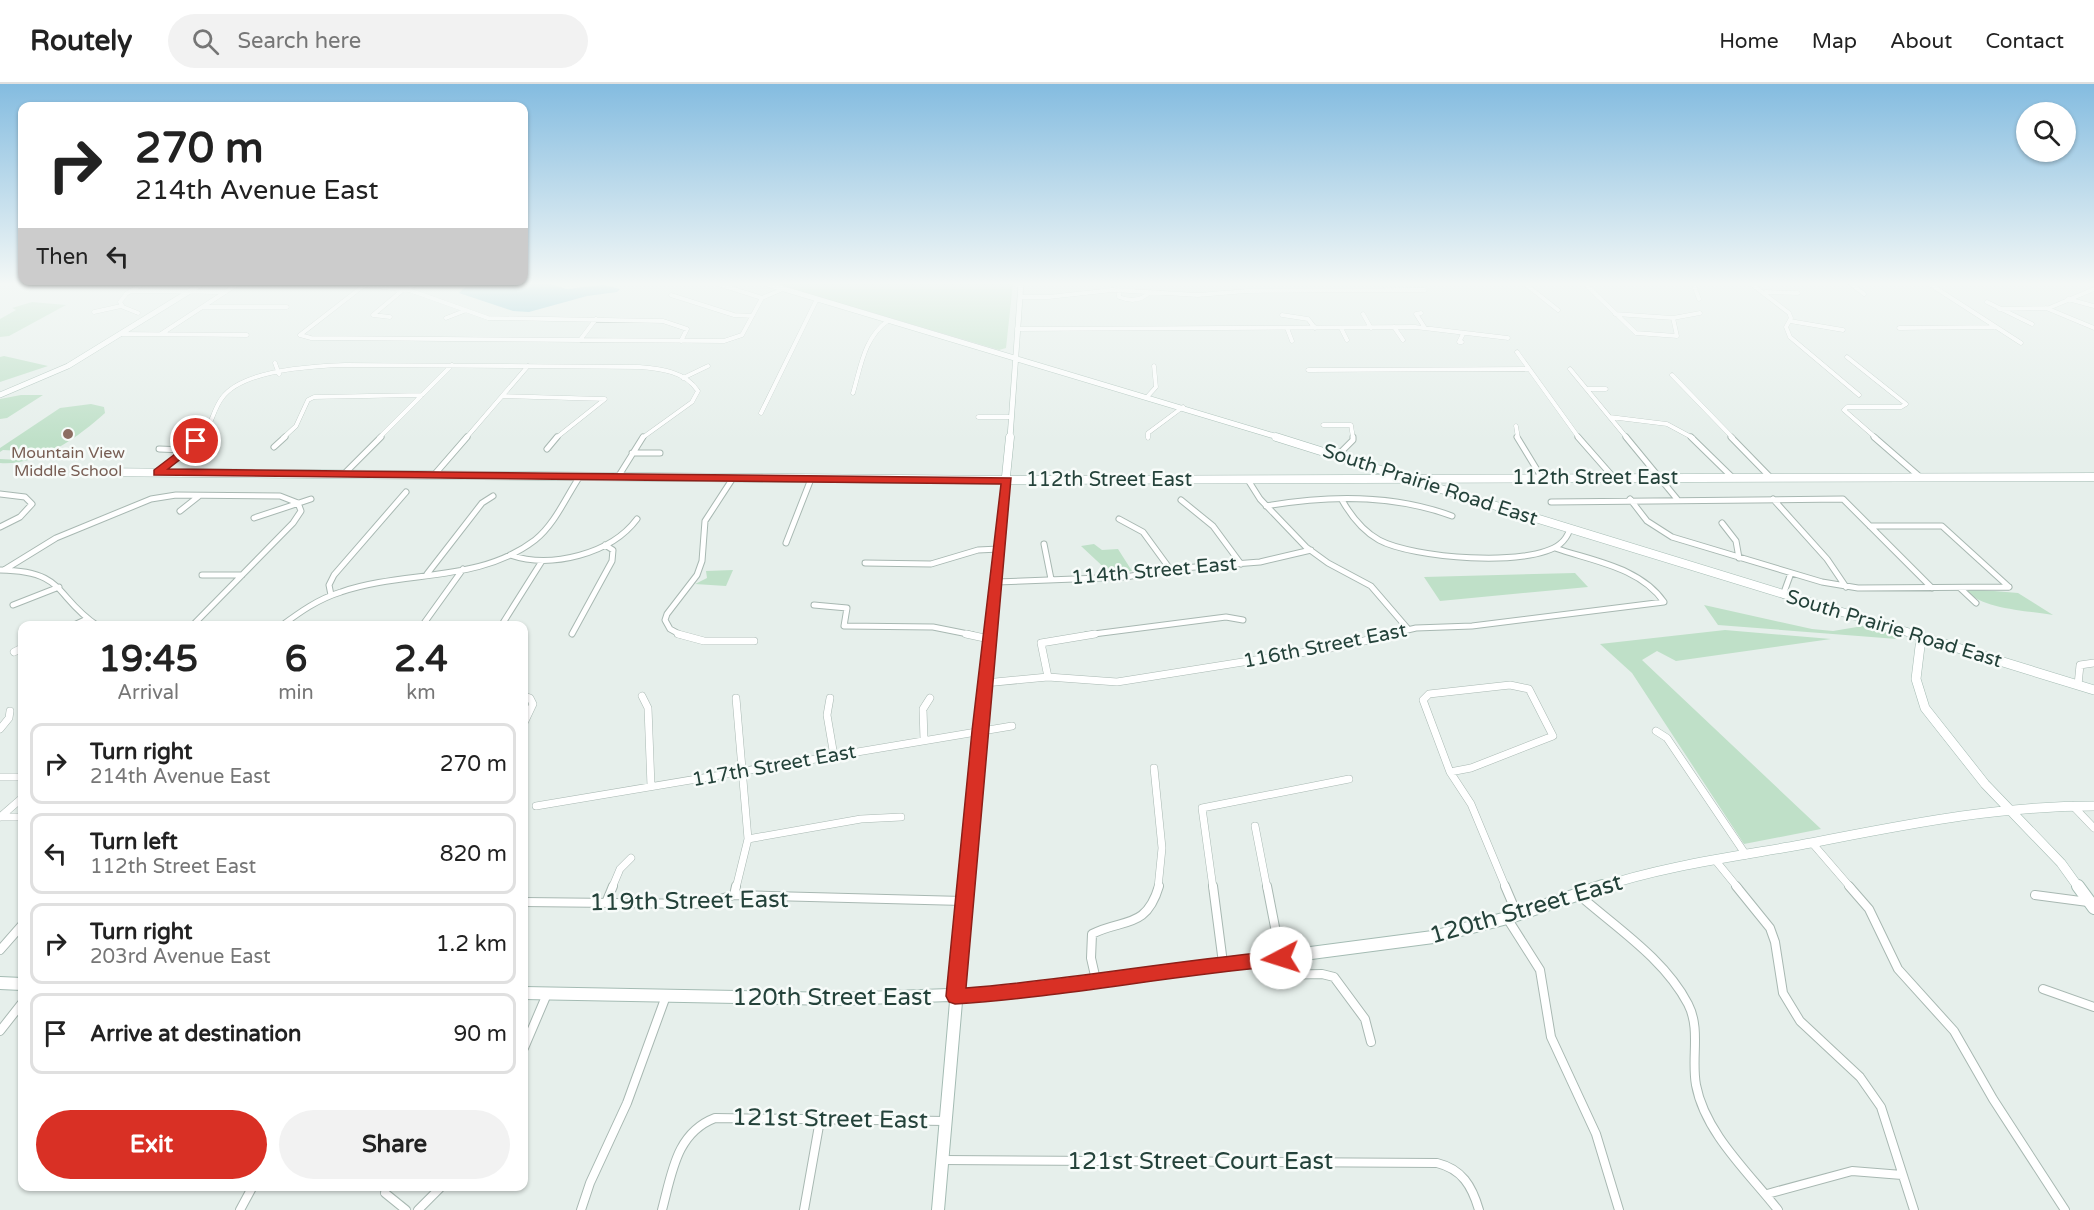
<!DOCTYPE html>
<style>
body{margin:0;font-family:"Varela Round",sans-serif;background:#f2f2f2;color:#222;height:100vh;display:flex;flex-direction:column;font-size:22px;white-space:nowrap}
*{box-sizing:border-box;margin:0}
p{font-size:20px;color:#767676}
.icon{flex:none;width:33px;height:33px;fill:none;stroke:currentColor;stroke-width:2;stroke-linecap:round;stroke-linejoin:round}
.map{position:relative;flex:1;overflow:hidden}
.side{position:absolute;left:18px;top:537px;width:510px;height:570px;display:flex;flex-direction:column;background:#fff;border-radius:12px;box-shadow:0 2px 4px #0004}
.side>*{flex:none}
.guide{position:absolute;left:18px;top:18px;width:510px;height:183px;border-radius:12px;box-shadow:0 2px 4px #0004;background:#fff;color:#222;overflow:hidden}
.buttons{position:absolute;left:2016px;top:18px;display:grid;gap:12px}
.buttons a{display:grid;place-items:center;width:60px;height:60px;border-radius:50%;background:#fff;box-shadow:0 2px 4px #0004;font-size:30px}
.pin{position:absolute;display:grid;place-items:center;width:51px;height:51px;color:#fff;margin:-26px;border:3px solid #fff;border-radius:50%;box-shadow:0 2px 6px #0007}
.me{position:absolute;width:66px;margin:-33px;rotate:265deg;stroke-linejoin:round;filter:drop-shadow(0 0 4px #0008)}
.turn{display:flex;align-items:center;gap:21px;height:126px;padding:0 18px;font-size:27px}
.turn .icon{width:78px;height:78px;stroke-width:2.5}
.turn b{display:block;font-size:42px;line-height:51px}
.then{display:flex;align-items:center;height:57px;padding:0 18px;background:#0003;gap:12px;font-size:22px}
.eta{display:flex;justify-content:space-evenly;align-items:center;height:102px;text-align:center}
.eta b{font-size:36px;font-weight:700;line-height:42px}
.primary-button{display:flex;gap:12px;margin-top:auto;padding:12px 18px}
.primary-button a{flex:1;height:69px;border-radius:36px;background:#d93025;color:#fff;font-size:24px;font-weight:700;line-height:69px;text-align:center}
.primary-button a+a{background:#f2f2f2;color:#222}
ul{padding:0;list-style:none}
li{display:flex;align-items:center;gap:18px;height:81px;margin:0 12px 9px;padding:0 6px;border:3px solid #e0e0e0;border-radius:12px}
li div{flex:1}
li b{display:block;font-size:22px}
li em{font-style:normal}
header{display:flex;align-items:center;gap:36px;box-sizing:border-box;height:84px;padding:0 30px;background:#fff;border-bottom:2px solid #e0e0e0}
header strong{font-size:28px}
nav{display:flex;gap:33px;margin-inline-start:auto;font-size:21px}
.search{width:420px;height:54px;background:#f2f2f2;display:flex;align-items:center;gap:15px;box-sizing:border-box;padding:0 21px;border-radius:33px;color:#767676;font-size:22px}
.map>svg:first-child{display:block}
</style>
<header>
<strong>Routely</strong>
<div class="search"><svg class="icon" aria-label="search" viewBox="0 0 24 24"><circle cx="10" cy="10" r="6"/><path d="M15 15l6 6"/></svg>Search here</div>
<nav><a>Home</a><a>Map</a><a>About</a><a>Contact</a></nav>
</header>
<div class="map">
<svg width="2094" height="1126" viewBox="0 0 2094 1126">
<rect width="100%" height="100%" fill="#e6efeb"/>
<!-- green -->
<path fill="#bfe0c8" d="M772,199H1013L1006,264L999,266Z
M32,218L66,221L9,252L0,253V235L16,226L12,224Z
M4,272L48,282L0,298V273Z
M21,311H43L7,334L0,335V315Z
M91,320L104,323L105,329C77,354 39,382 0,379V375L21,376L45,368L3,366L0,368V364L60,324Z
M1094,460L1102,466L1118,465L1132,487L1111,490L1081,462Z
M733,486L726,502L695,500L707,494L706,487Z
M1575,489L1588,503L1440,517L1424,493Z
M1970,505L2018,509L2053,531C2030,527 1981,525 1967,507Z
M1704,521L1812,545L1833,547L1863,542L1896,551L1897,555L1718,541Z
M1725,546L1831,555L1676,577L1657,567L1642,576L1821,745L1744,760L1632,589L1600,560Z"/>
<!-- water -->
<path fill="#8ec9d4" d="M482,199H546L567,205L603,201L620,205L617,208L587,212L529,228L513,227L459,209L464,204Z"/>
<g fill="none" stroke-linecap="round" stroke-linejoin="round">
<defs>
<path id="street-far3" d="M367,199L300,251L311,254L724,257L742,251L762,214
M715,199L762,214L783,205
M1524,199L1558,226
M1584,199L1636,249L1677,252L1673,234L1700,229
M1693,199L1699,215
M1750,199L1789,229L1791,234L1786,243L1790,253L1859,311
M1850,199L1864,210
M1928,199L2021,259
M365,201L409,206L488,234L663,237L687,245L681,257
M1119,206V213C1131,218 1141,217 1150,208
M130,207L226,208
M1765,208L1798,209
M671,211L734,231L752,232
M1020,213H1049L1112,206L1198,211L1247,207L1425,206
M2068,215L2094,222
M1987,218L2032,240
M204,223H287
M2046,224L2094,244
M1999,225L2049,224L2094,205
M94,228L121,222
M138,229L123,223L120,218L126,210L144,199
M1421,229L1416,230L1425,244
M1363,230L1371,244
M1615,230L1673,234
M1282,231L1308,235L1315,244
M390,233L373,231L404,205L420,199
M446,234L464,227
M1790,237L1843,246
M1394,243L1403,256
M1287,244L1292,257
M1341,244L1347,256
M1899,244L1994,243
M1017,245L1415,243L1508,254
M121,250L247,251
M161,250L239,199
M580,256L596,235
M1462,258H1459L1463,250
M1517,268L1579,354
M1847,273L1906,320
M275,279L279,290
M1570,285L1627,354
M1308,286L1529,285
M1672,291L1733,354
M683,294L708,282
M1587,305H1606
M853,309C861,282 864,253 889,236
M503,312L605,315L556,354
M1147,313L1156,303L1154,282
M761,329L817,215
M978,333H1011
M1610,333L1667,340L1693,354
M1323,341H1351L1353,354
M1516,342L1518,354
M200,354C213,341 212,327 222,314C242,286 313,282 345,281L639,283C661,285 685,287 698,307L692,318L642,354
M283,354L296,342L308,316L314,313L422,311
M379,354L452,281
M466,354L528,282
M1148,354V349L1183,323
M1876,354L1844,326L1847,323H1901L1906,320"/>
<path id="street-far2" d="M1517,353L1542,394
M1578,353L1614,394
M1626,353L1677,415
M1691,353L1733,394
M1731,353L1770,393
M1874,353L1920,393
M274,363L285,353
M159,365L185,366
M547,365L557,353
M632,369H660
M1337,372L1353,356V353
M158,388L202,353
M345,389L381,353
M434,391L467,353
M618,393L643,353
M1248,396L1260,415L1306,463L1328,479L1371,502L1408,545
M0,410L25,413L32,420L20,433L0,443
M1630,415L1647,437L1672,453L1822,498L1858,504L2009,503
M1773,415L1827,475L1846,503
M1181,416L1213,442L1241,480
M1342,416C1351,432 1363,447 1379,456C1412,474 1530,484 1560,460C1565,456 1568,451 1570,445
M1551,418L1843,415L1932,504
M1266,422C1328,411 1393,410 1452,432
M180,427L199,412
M254,434L311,415
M1119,435L1143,448L1170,485
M1722,439L1736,457L1739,474
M1870,442H1942L2009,503
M786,459L811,395
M1044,460L1051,495
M510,471C551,485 611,470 637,435
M865,479L931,480L978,466L999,465
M0,486C67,487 54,513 98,542
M4,486L56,454L151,415L176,411L280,412L298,419
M427,490L482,419L493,412
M202,491H242
M996,498L1126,493L1170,485L1260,478L1311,466
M1960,504L1976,519
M331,511L329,501L334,491L406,408
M1783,511L1791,489
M13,521L59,503
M814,521L847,524L844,542L933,543L973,551
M72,542L87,535
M192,542L293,439L301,427L298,419
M281,542C300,528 318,515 341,508C405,486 479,499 535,456C555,440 566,413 580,392
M422,542L463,485
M501,542L542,477
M572,550L612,477L613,466L605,461
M681,551L670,545L665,536L667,530L697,491L702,477L705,437L733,394
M1086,551L1226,533L1243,536
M1386,551L1416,544L1472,542L1664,518C1640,483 1592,477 1555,464"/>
<path id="street-far1" d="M678,550L704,557H754
M966,550L989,555
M14,568L22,564
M1048,593L1041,559L1095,550
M985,599L1048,593L1117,598L1344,562L1392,550
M1510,601L1529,605L1553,652L1471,684L1450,688L1423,616L1429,610Z
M2078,601L2080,581L2094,579
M524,612L530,614L533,620L524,639
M642,612L648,624L651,702
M830,614L827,631L834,672
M0,645L9,634L10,627
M1656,647L1667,654L1746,771
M924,656L923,625L930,614
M1154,684L1162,764L1158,804
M1450,688L1471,720L1506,804
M0,693H22
M536,722L1012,642
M2073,722L2094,744
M0,733L22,714
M1,733H22
M1255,742L1267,804
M748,755L861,735L901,733
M1813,760L1851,804
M1716,777L1738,804
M612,804L620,785L631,774
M736,804L748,755L736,614
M1213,804L1202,724L1349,695"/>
<path id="street" d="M1213,802L1223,879
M1267,802L1281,874
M1505,802L1517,830
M1736,802L1770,844L1775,858L1783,909L1800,937L1860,993L1881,1023L1914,1126
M1849,802L1869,825L1898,885L1954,947L1993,1015L2065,1126
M1578,810C1615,843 1664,874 1688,920C1701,945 1691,974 1696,1001C1705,1049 1749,1089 1778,1126
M734,811L736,802
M2035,811L2088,818
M524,818L703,820L734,811L963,817
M606,819L613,802
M1507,834L1540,886L1551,953L1596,1050L1619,1126
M0,866L22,841
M1271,876L1277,891L1322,890L1334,893L1365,935L1371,958
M1096,896L1091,874L1092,850C1123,834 1146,846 1159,802
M2043,905L2094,923
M0,947L22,919
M524,964L547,910
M943,1076L1437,1079C1462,1085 1472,1102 1479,1126
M385,1109L406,1126
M1767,1110L1852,1087L1902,1091
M240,1126L253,1102
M418,1126L442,1102
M581,1126L590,1099L627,1019L666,912
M662,1126C672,1089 676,1049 715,1034L946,1037
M804,1126L820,1036"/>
<path id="secondary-far3" d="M764,199L1281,354
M0,311L68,282L203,199
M1010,354L1021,199"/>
<path id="secondary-far2" d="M1276,353L1400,392
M87,388L1007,396L2094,393
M1418,398L1917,551
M990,551L1010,353"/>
<path id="secondary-far1" d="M1912,550L2094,606
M1921,554L1916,595L1925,624L1985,700L2061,779L2079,804
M966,804L990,550
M1598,804C1663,782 1733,773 1800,761C1900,742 1991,722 2094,722"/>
<path id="secondary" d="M2078,802L2094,824
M0,899L22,900
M524,909L837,915L1006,909L1433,853L1507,834L1603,802
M938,1126L966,802"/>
</defs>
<!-- street-far3 casing -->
<use href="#street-far3" stroke="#a8b8b2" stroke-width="4.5"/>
<!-- street-far2 casing -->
<use href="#street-far2" stroke="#a8b8b2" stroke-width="7"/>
<!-- street-far1 casing -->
<use href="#street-far1" stroke="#a8b8b2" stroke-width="8"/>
<!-- street casing -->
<use href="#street" stroke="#a8b8b2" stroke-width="10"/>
<!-- secondary-far3 casing -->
<use href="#secondary-far3" stroke="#a4bbb3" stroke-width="6"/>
<!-- secondary-far2 casing -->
<use href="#secondary-far2" stroke="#a4bbb3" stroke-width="9"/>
<!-- secondary-far1 casing -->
<use href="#secondary-far1" stroke="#a4bbb3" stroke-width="10"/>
<!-- secondary casing -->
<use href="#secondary" stroke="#a4bbb3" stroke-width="14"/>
<!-- street-far3 -->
<use href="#street-far3" stroke="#fff" stroke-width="4"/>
<!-- street-far2 -->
<use href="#street-far2" stroke="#fff" stroke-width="5"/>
<!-- street-far1 -->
<use href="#street-far1" stroke="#fff" stroke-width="7"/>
<!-- street -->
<use href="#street" stroke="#fff" stroke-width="8"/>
<!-- secondary-far3 -->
<use href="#secondary-far3" stroke="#fff" stroke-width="5"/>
<!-- secondary-far2 -->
<use href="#secondary-far2" stroke="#fff" stroke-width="8"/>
<!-- secondary-far1 -->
<use href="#secondary-far1" stroke="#fff" stroke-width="9"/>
<!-- secondary -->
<use href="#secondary" stroke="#fff" stroke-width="12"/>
</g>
<!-- sky -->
<linearGradient id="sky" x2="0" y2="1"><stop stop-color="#84bce0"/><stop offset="0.56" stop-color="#f4f8f6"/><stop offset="1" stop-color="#f4f8f6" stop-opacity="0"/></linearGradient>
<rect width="2094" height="357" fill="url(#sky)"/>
<!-- route -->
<path fill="#d93025" stroke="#8d1f18" stroke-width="1.5" d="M196,354L200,355V360L168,385L1011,394L966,904C1071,896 1175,876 1281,867L1287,869L1290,874L1287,880L1281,882C1172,891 1064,913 955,920L949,918L946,912L972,647L1001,400L154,391V386Z"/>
<!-- markers -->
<circle fill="#8d6e63" stroke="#f7fbf9" stroke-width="2" cx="68" cy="350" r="6"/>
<g text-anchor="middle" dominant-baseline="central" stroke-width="5" stroke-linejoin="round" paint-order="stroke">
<!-- far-education labels -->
<g font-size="16" fill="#785e54" stroke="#f7fbf9">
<text x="68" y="369">Mountain View<tspan x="68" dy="18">Middle School</tspan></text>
</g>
<!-- street labels -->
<g font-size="20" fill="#24423a" stroke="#f7fbf9">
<text x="1595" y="394">112th Street East</text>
<text x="1109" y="396">112th Street East</text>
<text transform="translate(1430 401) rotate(18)">South Prairie Road East</text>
<text transform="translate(1154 487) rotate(-5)">114th Street East</text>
<text transform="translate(1894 545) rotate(17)">South Prairie Road East</text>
<text transform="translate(1325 562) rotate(-11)">116th Street East</text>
<text transform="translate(774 682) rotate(-10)">117th Street East</text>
</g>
<!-- near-street labels -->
<g font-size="24" fill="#24423a" stroke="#f7fbf9">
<text transform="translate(689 817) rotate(-1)">119th Street East</text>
<text transform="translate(1526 825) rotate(-16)">120th Street East</text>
<text x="832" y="913">120th Street East</text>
<text transform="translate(830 1035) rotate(1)">121st Street East</text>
<text x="1200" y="1077">121st Street Court East</text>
</g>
</g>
</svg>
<div class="buttons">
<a><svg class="icon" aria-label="search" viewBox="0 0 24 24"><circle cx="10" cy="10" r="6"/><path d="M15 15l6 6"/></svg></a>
</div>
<div class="pin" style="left:196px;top:357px;background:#d93025"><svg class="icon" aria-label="arrive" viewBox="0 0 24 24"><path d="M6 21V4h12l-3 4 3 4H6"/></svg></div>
<svg class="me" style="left:1281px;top:874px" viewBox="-20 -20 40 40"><circle r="19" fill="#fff"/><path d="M0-13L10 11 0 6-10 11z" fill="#d93025"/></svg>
<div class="guide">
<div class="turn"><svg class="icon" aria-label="right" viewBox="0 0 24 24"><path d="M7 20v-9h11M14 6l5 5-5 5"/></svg><div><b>270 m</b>214th Avenue East</div></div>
<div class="then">Then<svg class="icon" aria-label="left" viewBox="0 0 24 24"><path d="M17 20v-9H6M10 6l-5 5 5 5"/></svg></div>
</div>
<section class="side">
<div class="eta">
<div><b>19:45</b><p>Arrival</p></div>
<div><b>6</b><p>min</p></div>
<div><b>2.4</b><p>km</p></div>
</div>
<ul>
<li><svg class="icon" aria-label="right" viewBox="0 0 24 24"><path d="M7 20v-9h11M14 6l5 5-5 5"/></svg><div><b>Turn right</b><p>214th Avenue East</p></div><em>270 m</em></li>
<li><svg class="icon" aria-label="left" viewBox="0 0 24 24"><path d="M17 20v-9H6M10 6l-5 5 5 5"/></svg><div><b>Turn left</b><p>112th Street East</p></div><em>820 m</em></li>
<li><svg class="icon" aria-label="right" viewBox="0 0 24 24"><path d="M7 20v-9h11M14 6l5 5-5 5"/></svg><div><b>Turn right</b><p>203rd Avenue East</p></div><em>1.2 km</em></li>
<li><svg class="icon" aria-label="arrive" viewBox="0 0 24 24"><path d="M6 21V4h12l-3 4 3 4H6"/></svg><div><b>Arrive at destination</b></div><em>90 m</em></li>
</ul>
<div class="primary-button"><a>Exit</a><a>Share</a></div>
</section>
</div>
